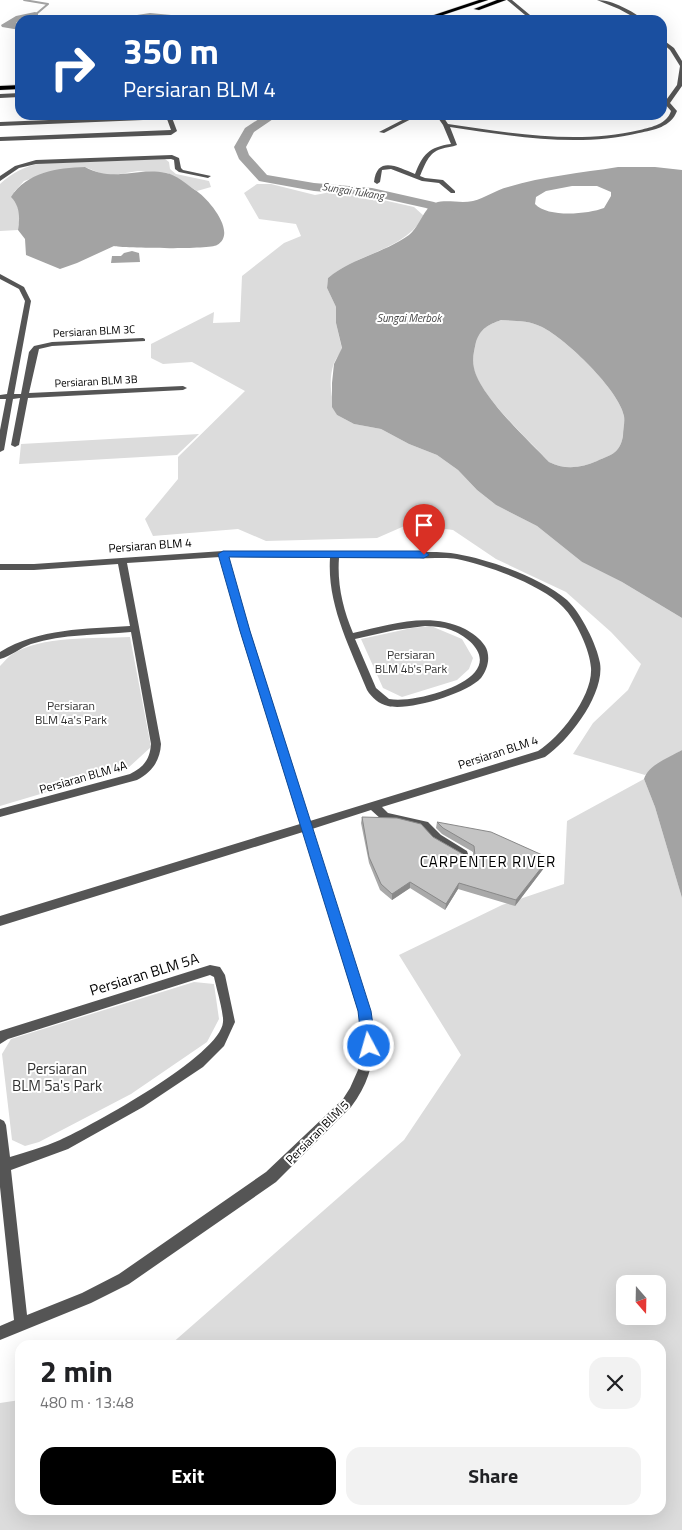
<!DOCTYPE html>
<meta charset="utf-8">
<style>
body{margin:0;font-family:"Titillium Web",sans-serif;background:#f2f2f2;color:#202124;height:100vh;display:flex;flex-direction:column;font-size:19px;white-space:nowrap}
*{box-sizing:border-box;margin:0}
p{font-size:16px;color:#757577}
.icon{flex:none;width:28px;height:28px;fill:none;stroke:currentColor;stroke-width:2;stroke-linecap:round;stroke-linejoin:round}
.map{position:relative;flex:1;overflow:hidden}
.details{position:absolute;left:15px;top:1340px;width:651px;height:175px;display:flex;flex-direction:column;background:#fff;border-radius:15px;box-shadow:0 5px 20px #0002}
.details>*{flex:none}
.hud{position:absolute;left:15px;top:15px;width:652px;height:105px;border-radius:15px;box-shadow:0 5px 20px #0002;background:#1a4fa0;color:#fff;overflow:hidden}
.needle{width:32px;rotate:160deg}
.buttons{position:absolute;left:616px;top:1275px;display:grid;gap:10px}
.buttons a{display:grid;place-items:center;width:50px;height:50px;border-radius:10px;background:#fff;box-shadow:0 5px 20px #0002;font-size:25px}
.pin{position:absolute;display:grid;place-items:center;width:42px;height:42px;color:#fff;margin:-51px -21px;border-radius:50% 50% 50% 0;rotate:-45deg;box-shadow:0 0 5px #0007}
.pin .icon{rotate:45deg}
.me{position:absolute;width:55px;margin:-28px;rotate:354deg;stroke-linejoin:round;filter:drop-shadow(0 0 4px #0008)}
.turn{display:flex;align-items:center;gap:18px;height:105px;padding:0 25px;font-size:22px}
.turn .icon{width:65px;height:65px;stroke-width:2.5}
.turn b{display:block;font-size:35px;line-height:42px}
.round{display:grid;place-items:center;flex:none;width:52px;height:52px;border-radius:15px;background:#f2f2f2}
.overview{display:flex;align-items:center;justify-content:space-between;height:85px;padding:0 25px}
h1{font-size:30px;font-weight:700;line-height:38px}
.action{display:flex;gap:10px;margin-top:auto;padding:10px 25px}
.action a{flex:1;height:58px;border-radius:15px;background:#000;color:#fff;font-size:20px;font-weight:700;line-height:58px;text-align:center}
.action a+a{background:#f2f2f2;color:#202124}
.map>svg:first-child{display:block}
</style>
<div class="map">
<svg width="682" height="1530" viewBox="0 0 682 1530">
<rect width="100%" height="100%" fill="#fff"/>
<!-- green -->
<path fill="#dcdcdc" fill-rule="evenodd" d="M165,159L169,162L170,169L176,174L209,181L211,187L197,191L168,173L138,171L107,176L85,167L36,177L24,181L14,192L20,216L18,230L0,231V184C13,172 24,167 41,163Z
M257,184H271L315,195L331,192L383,200L414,207L424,216C404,251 357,253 328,278L327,288L336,307V323L342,349C340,354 336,358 334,363C328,380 331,399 337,415L354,424L381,429L409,444L437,455L458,470L477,490L496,505L537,526L582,562L622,582L682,618V750L657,765L645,775L573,754L593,723L628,690L641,664L611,632L566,592L496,559L453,530L409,524L377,538L266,541L238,529L153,536L145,519L178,479V457L245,391L192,362L163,364L151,358V344L214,312L213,323L240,322L242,276L284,243L301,236L296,224L259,219L244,193Z
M501,320C515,321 529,320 542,327C566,339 619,390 624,416C625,423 623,429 623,436C622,441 621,445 617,450C613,455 603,458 597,461C582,468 564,470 549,462C529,440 481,397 474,369C472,359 474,351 476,342C481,328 488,325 501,320Z
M199,434L177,455L19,464L21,444Z
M431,626L462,639L473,658L469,669L457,680L402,697L383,688L361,639L412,628Z
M130,637L151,747L128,768L0,806V666C3,663 7,658 11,655C41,635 95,639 130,637Z
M644,779L655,807L682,898V1530H0V1403L20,1400V1510H661V1345H170L404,1140L461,1055L399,955L502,905L564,884L567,821ZM625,1284H658V1316H625Z
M194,982L214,984L219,1019L207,1042L131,1094L39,1142L25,1146L12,1140L2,1054L11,1039Z"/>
<!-- water -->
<path fill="#a3a3a3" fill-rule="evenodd" d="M85,167C114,183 135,167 166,173C175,174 188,185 195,190C208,198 238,233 217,245C209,250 119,248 114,246L77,263L60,269L26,255L25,239L18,230C20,218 20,206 11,197C27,172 57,168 85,167Z
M618,167H655L682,170V618L622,582L582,562L537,526L496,505L477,490L458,470L437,455L409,444L381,429L354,424L337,415L332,407V383L334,364L342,348L336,323V307L327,288L328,278C352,258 384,253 409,235C420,226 425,206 435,203C447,199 460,204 473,201C485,198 496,190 508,187C544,176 581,173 618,167ZM572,186H597L611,192V196L604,208C588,214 548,218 535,204L536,197L546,191ZM501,320C515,321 529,320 542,327C566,339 619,390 624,416C625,423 623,429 623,436C622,441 621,445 617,450C613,455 603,458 597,461C582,468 564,470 549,462C529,441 480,396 474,368C472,359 474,351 476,342C481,328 488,325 501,320Z
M132,251L139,253L140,262L111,263L112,256H121L124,253Z
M682,750V898L655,807L644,779C648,765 670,757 682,750Z"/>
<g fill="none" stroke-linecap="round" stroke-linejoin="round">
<!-- stream -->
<path stroke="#a3a3a3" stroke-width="2" d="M24,0L48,4L35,15"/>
<!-- river -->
<path fill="#a3a3a3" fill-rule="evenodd" d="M35,12L38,13V17L20,20L16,23L20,24V30L2,27L1,25L16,16Z
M150,13L171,15L182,20H119L124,17Z
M265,115H279L254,132L246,147L249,155L267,175L314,183L372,188L434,202L461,213L462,216L456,220L426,208L372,196L314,191L259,181L239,159L234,147L245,128Z"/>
<defs>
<path id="trunk" d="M479,0H488L428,20H419Z
M497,0H506L479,10L474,9Z
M20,85V89L0,90V86Z"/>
</defs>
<!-- trunk casing -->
<use href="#trunk" stroke="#dbdbdb" stroke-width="1"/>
<!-- minor -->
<path fill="#555" fill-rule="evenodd" d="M507,0H512L536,20H531Z
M597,0C613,0 632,11 644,20H639L619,9Z
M662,39L674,48L682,61V86L670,103L677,111C671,127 654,130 639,133C577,148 512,136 450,127L457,145C452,147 447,147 441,149C428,153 425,165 420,176L425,178L443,180L455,191V193H451L439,183L422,181L391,169L382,170L380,182L377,184L374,182C377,155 398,167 415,174C423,154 429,147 451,144L443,125L436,115H442L448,124C511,133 576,145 640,130C652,127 667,124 671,111L664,103L677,85L680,66L670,50L662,43Z
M20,93V97L0,98V94Z
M171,115L177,131L171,135L0,141V137L171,130L167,119L0,126V122Z
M412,115H419L384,133L379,132Z
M172,155L179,158L181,168L183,170L211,176L208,178L179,172L175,169L174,160L171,159L36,164L19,168L0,181V176L15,166L36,160Z
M0,274L24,287L31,301L14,394H21L29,352L34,346L52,342L143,338L145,339V341L52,346L39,349L29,393L183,386L187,388L183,390L28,398L19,445L15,447L11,445L20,398L13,399L4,450L0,452V430L6,399H0V395L7,394L25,301L19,289L0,279Z
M223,551C277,552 331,552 385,553C406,553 437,550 457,554C491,560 541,578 567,600C581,613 597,645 600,663C605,694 569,741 545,757L382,807L388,813L428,822L441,835L467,851L468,854L467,857L463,858L459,857L433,841L421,828L381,819L371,810L312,829L370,1011C376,1049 375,1075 351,1107L276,1182L129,1284L91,1303L0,1340V1326L14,1320L0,1187V1119L4,1121L6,1125L10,1157C26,1152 44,1147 60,1140C91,1126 221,1055 223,1022C224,1013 216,987 214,977L210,975L8,1039L0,1044V1031L210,965L220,967L225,975L235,1022L224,1046L203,1067L143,1107L68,1149L11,1170L27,1315L82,1293L119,1274L266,1172L343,1099L350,1088L358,1070L362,1048L360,1024L358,1011L303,832L0,926V916L300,824L240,631L220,557L127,563L161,744C160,761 152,772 137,780L0,817V809L130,774C144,767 150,759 151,744L131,632C98,635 63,634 31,644C20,648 11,656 0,659V652C39,628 86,629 130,626L118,564L34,570H0V564H34ZM228,557L330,558C327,605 350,647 367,690C372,698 379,704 388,706C409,711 466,694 481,678C488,669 491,656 485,646C480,638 472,633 465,629C429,611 389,625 353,633C343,609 337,584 339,558C366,558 392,558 419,558C431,559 445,557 457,559C487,565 542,585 563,607C576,620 590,650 591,668C593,696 560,737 538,751L310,821L250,631ZM425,626C434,626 443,627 451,630C467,636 490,654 475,672C460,690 410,703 389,699L376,688L355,639L395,630Z"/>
<!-- trunk -->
<use href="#trunk" fill="#000" fill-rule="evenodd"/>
</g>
<!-- wall -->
<path fill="#a9a9a9" d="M362,817L433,837L468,857L473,855V852L442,834L436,828L437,822L549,858L547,864L515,906L458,889L445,910L410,888L392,900L380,890L369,863L361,823Z"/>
<!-- shaded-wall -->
<path fill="#898989" d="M549,858L547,864L515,906L516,900Z
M410,882V888L392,900V894Z
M459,883L458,889L445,910L446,904Z"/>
<!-- building -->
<path fill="#c4c4c4" stroke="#898989" d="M362,817L397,818L421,824L433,837L468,857L475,855L474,846L443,828L437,822L491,832L549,858L516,900L459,883L446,904L410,882L392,894L381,884L369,857Z"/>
<!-- route -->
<path fill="#1a73e8" stroke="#114b97" d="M223,551H424L429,555L424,558L229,557L250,631L371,1011L376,1046L374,1051L369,1053L364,1051L362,1046L358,1011L240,631L218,554Z"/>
<g text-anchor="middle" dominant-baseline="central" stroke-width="4" stroke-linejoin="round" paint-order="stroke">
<!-- far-water labels -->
<g font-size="11" font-style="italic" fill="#444" stroke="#fff">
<text transform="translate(353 191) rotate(9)">Sungai Tukang</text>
<text x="409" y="318">Sungai Merbok</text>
</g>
<!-- far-street labels -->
<g font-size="11" fill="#000" stroke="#fff">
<text transform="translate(94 331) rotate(-3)">Persiaran BLM 3C</text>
<text transform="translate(96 381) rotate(-3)">Persiaran BLM 3B</text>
</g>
<!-- street labels -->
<g font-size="12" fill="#000" stroke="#fff">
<text transform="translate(150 545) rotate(-4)">Persiaran BLM 4</text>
<text transform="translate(498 752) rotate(-18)">Persiaran BLM 4</text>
<text transform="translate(83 777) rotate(-16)">Persiaran BLM 4A</text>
<text transform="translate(317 1132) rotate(-45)">Persiaran BLM 5</text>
</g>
<!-- park labels -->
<g font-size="12" fill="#333" stroke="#fff">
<text x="411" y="654">Persiaran<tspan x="411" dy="14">BLM 4b's Park</tspan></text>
<text x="71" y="705">Persiaran<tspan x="71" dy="14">BLM 4a's Park</tspan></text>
</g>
<!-- quarter labels -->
<g font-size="15" letter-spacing="1" fill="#000" stroke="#fff">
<text x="488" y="861">CARPENTER RIVER</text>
</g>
<!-- near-street labels -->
<g font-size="15" fill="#000" stroke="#fff">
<text transform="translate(144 974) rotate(-17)">Persiaran BLM 5A</text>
</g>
<!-- near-park labels -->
<g font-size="15" fill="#333" stroke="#fff">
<text x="57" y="1068">Persiaran<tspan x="57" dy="17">BLM 5a's Park</tspan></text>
</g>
</g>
</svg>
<div class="buttons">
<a><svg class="needle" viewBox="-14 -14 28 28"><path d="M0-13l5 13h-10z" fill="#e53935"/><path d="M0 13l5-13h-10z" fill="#757577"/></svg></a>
</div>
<div class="pin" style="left:424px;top:555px;background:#d93025"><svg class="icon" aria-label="arrive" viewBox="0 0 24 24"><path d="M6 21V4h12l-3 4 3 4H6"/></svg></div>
<svg class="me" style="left:369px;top:1046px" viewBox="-20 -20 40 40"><circle r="17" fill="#1a73e8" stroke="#fff" stroke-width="3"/><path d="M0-11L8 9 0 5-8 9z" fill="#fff"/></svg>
<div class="hud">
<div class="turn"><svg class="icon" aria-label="right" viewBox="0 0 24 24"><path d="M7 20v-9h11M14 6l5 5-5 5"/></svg><div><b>350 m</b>Persiaran BLM 4</div></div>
</div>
<section class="details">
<div class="overview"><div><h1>2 min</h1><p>480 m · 13:48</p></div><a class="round"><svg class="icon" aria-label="close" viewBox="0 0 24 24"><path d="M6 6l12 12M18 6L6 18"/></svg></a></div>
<div class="action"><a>Exit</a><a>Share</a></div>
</section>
</div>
